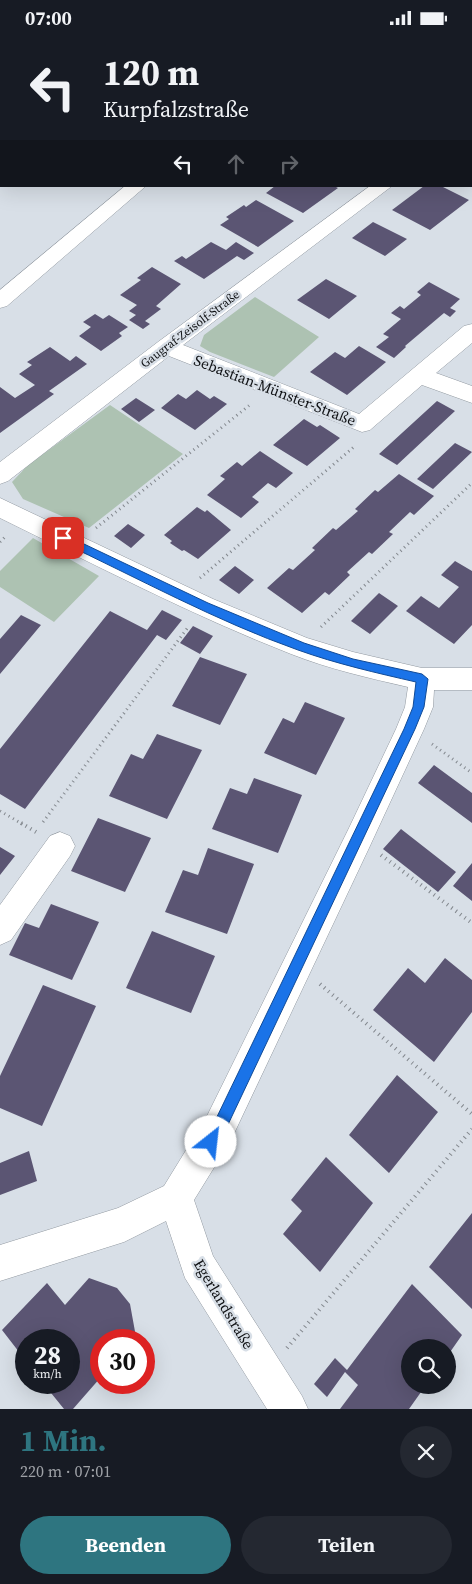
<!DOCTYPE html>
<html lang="de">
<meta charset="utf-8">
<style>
body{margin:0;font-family:"Source Serif 4",serif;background:#242831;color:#f1f3f6;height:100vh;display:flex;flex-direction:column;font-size:19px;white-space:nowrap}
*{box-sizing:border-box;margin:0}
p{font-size:16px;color:#9ea1a6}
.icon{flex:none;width:28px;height:28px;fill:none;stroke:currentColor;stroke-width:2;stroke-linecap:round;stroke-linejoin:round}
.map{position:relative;height:1374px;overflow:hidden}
.side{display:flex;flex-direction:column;background:#171b24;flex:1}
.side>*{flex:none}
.guide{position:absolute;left:0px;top:0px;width:472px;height:152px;box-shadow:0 5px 20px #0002;background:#171b24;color:#f1f3f6;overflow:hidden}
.fabs{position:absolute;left:401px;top:1304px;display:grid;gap:10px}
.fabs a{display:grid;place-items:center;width:55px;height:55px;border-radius:50%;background:#171b24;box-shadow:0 5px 20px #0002;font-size:25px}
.speed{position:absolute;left:15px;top:1294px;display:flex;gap:10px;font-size:25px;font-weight:700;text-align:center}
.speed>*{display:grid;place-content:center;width:65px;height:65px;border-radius:50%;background:#171b24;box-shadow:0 5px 20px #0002;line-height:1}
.speed small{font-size:12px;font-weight:400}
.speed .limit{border:8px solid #d22;background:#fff;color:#111}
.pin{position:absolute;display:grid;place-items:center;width:42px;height:42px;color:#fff;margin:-21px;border-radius:10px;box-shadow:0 2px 8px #0006}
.me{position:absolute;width:55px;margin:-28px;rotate:29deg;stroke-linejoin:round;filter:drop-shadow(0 0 4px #0008)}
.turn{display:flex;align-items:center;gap:18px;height:105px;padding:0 20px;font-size:22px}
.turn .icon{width:65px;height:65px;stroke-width:2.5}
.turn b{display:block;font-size:35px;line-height:42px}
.lanes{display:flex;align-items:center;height:48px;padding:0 20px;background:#0003;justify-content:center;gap:25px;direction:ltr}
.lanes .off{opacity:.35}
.round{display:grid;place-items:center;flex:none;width:52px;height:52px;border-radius:26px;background:#242831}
.overview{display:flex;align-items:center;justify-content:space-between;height:85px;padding:0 20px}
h1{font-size:30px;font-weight:700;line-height:38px;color:#2e7580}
.action{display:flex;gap:10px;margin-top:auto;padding:10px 20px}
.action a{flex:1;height:58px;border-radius:30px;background:#2e7580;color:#fff;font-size:20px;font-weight:700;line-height:58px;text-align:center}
.action a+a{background:#242831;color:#f1f3f6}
.status{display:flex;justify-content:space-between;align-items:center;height:35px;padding:0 25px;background:#171b24;direction:ltr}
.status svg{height:14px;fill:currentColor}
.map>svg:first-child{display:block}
</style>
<div class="status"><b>07:00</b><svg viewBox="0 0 49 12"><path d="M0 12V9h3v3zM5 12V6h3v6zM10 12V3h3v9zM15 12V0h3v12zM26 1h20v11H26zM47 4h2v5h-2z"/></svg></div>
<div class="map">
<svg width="472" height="1374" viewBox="0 0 472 1374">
<rect width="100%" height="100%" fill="#d8dfe7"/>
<!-- green -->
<path fill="#adc2b2" d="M255,262L319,302L274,342L210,317L200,311L204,300Z
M110,370L183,419L89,493L23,464L12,447L28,430Z
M33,503L99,541L54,587L0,552V536Z"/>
<!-- building -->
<path fill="#5b5573" d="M275,151H334L338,153L303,178L266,158Z
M424,151H441L469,165L430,195L392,175Z
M256,165L294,186L258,212L220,190L229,184L226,182L244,170L246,172Z
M373,187L407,204L385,221L352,203Z
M211,207L226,215L236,207L254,218L244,225L237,221L204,244L174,226L182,221L186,224Z
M152,232L181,249L156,271L161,274L145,286L150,289L143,294L129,285L136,280L129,276L137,270L120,260L141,245L137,243Z
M326,244L357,261L329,284L297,265Z
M429,247L460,264L450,273L456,276L450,282L444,278L405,311L406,312L394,323L376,312L389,302L383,299L401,284L391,278L400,271L404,274L421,260L417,257Z
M95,279L103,284L109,280L128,292L119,298L122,301L101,316L79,301L91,292L83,287Z
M359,311L386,327L347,360L310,337L335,317L345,323Z
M50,312L70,326L76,321L87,329L49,356L54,359L0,398V352L15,363L35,350L19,339L32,330L27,327Z
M197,355L210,364L214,361L227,369L195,395L161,373L178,359L186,364Z
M136,363L155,375L139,387L121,374Z
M437,366L455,376L397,430L379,419Z
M304,384L317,392L320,390L340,403L307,431L273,410Z
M455,408L472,417L433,454L417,444Z
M260,416L293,438L276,453L268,448L252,462L259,467L241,483L207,460L225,444L220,441L237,427L242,431Z
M399,439L434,461L414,480L410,477L389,497L393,499L372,519L369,517L347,537L350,540L329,560L325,557L302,578L267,553L289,533L293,535L315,515L312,513L333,493L336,495L358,476L355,474L375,455L378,457Z
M197,472L205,477L207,475L231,495L198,524L184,515L182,516L170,508L172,506L164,500Z
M128,489L145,500L131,513L114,501Z
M455,526L472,536V590L454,609L406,576L421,561L439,573L459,552L441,540Z
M235,531L254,545L239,559L219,545Z
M379,558L398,571L370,599L351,586Z
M162,575L182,585L166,605L157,600L25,774L0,759V714L110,576L147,595Z
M21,580L41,590L0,639V604Z
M193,591L213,601L200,619L180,608Z
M200,622L247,639L220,690L172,671Z
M305,667L345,683L316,740L264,718L283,683L294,688Z
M157,699L202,715L167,784L109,761L131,719L143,724Z
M434,730L472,758V788L418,748Z
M254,743L302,760L278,818L212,794L230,753L247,759Z
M98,783L151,803L125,857L71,836Z
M401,794L456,837L438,857L383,814Z
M0,812L15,821L0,840Z
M208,813L254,829L227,899L165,877L183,835L198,840Z
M472,828V866L453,851Z
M51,869L99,887L72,945L9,920L25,888L39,893Z
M152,896L215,921L191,978L126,953Z
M445,923L472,945V977L434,1027L373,975L408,933L425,948Z
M43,950L96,971L42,1091L0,1073V1041Z
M397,1040L438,1077L389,1138L349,1100Z
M29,1116L37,1146L0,1160V1128Z
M326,1122L373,1168L320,1237L283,1199L302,1176L291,1165Z
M472,1178V1274L429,1232Z
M89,1243L117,1253L130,1269L136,1302L134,1305H101V1342L73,1374H64L43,1348H69V1305H26V1326L2,1295L47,1248L65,1270Z
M412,1249L462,1300L448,1320V1312H410V1350H426L409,1374H340L358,1350L345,1337L327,1362L314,1349L335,1323L347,1335Z"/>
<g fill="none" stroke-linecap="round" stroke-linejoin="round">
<defs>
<path id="street" d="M471,67H472V77H471Z
M370,151H392L183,310L359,379L464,291L472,289V308L436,338L472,351V368L422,350L370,395L362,397L169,321L8,446L0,449V427L158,307Z
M0,463L213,564L307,603L353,617L422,633H472V655H434L433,672L424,694L369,813L231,1105L194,1165L213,1221L302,1361L308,1374H267L185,1243L166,1186L124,1207L0,1246V1210L118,1173L164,1151L207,1081L349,793L396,694L405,672L408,652C369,643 329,634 291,619C191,580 96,530 0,483Z
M60,797L70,801L75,811L70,821L11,905L0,910V870L50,801Z"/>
<path id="primary" d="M125,151H146L7,271L0,273V255Z"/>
</defs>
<!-- street casing -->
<use href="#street" stroke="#9299a1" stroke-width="1"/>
<!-- primary casing -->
<use href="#primary" stroke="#9299a1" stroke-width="1"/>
<!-- path-far1 -->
<path stroke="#83888e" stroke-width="3" stroke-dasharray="1 4" stroke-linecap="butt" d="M96,493L251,369
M0,507L5,502
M200,543L355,411
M321,592L472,448
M432,709L472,738
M0,776L24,790
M43,787L189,591"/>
<!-- path -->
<path stroke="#83888e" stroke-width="4" stroke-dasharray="1 4.5" stroke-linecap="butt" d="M21,788L36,797
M381,820L472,888
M320,949L472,1079
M287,1313L472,1094"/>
<!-- street -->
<use href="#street" fill="#fff" fill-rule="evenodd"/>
<!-- primary -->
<use href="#primary" fill="#fff" fill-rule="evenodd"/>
</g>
<!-- route -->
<path fill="#1a73e8" stroke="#114b97" d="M63,499L208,568L304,608L353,624L422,639L428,644L424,672L415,694L224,1098L216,1112L211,1114L206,1112L204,1107L214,1088L404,694L413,672L416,647C377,638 337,629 298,615C216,586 138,543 59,506L58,503Z"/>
<g text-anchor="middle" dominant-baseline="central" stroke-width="5" stroke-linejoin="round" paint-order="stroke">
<!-- far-street labels -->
<g font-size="12" fill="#101215" stroke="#d8dfe7">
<text transform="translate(190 294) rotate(-37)">Gaugraf-Zeisolf-Straße</text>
</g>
<!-- street labels -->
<g font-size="15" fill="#101215" stroke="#d8dfe7">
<text transform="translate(275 355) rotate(21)">Sebastian-Münster-Straße</text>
<text transform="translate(224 1269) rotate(59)">Egerlandstraße</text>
</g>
</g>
</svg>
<div class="fabs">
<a><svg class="icon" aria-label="search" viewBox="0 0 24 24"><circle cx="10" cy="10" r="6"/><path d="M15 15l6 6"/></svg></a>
</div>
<div class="speed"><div>28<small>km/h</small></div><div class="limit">30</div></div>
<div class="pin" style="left:63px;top:503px;background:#d93025"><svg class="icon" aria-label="arrive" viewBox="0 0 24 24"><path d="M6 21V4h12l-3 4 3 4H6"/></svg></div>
<svg class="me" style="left:211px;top:1107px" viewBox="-20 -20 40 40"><circle r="19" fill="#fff"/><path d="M0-13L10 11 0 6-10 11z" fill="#1a73e8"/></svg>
<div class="guide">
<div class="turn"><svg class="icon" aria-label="left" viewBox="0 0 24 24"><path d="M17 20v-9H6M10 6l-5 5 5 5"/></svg><div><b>120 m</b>Kurpfalzstraße</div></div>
<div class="lanes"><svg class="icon" aria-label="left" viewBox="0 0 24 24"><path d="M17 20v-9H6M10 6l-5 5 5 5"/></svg><svg class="icon off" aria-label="ahead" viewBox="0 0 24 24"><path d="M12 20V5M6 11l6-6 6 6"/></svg><svg class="icon off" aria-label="right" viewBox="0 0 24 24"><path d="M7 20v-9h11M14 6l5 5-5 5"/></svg></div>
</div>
</div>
<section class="side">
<div class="overview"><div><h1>1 Min.</h1><p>220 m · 07:01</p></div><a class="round"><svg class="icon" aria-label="close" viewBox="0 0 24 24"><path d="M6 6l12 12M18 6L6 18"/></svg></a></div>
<div class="action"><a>Beenden</a><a>Teilen</a></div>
</section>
